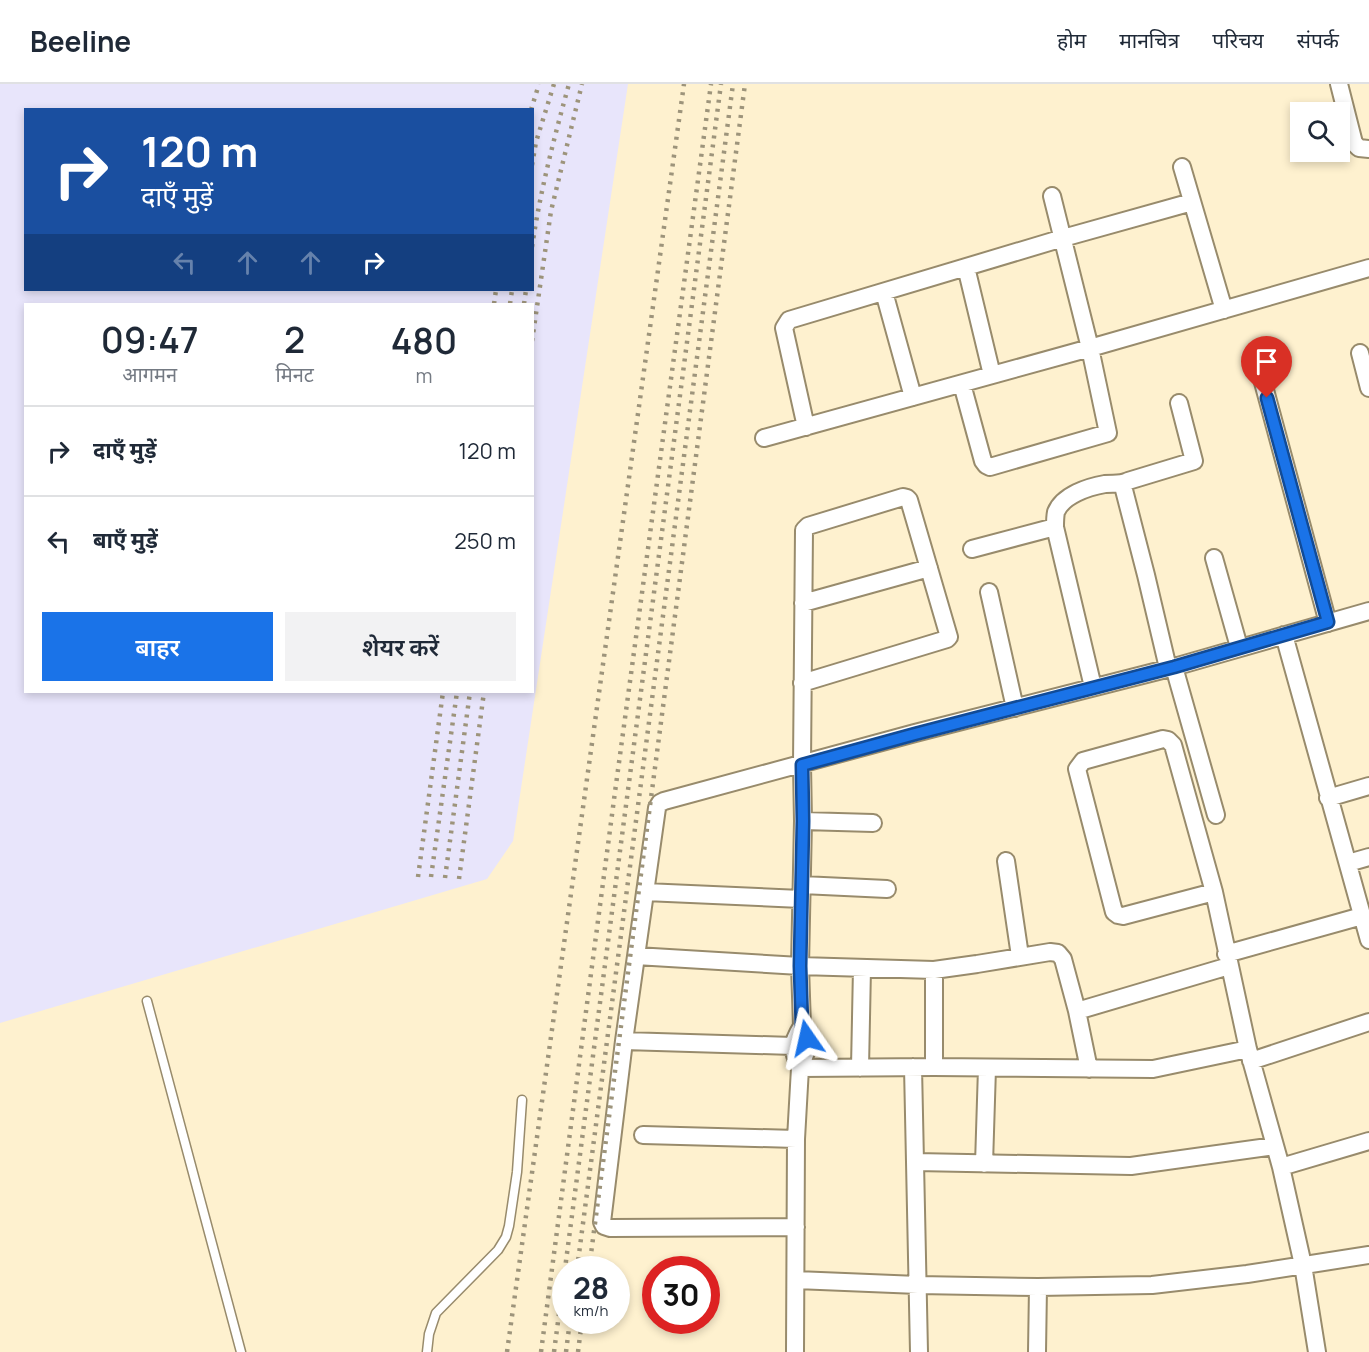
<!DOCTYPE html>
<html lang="hi">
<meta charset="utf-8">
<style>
body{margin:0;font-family:Manrope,"Noto Sans Devanagari",sans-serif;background:#f2f2f3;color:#1f2937;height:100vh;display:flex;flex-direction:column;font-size:22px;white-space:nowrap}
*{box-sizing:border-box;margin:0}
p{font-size:20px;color:#747a83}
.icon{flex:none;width:33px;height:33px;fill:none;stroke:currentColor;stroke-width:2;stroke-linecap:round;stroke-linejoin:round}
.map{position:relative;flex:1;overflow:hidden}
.sheet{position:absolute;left:24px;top:219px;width:510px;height:390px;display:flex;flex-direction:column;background:#fff;border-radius:0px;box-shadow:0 3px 9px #0003}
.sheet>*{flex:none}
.hud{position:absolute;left:24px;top:24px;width:510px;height:183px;border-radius:0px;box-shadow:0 3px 9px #0003;background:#1a4fa0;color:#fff;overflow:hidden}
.fabs{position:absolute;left:1290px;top:18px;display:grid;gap:12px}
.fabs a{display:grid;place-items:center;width:60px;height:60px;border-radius:0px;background:#fff;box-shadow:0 3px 9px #0003;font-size:30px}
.speed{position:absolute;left:552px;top:1172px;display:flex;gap:12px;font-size:30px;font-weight:700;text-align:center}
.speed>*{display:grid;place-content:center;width:78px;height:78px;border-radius:50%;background:#fff;box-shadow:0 3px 9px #0003;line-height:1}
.speed small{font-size:15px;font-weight:400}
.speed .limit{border:9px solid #d22;background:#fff;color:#111}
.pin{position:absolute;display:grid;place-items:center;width:51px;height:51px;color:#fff;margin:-62px -26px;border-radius:50% 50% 50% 0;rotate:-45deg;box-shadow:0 0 6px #0007}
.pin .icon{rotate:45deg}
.me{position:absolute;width:66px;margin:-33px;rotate:349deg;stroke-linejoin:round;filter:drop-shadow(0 0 4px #0008)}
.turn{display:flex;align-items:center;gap:21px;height:126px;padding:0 18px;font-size:27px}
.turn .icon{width:78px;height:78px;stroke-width:2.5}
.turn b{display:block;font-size:42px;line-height:51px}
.lanes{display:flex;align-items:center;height:57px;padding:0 18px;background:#0003;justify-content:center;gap:30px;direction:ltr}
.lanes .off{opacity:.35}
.eta{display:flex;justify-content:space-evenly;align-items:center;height:102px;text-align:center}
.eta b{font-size:36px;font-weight:600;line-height:42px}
.action{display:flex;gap:12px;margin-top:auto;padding:12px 18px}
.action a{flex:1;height:69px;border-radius:0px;background:#1a73e8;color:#fff;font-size:24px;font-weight:600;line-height:69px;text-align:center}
.action a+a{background:#f2f2f3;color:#1f2937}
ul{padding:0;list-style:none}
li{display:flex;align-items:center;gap:18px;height:90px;padding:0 18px;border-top:2px solid #e0e1e3}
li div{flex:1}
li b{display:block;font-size:22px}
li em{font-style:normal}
header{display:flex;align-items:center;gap:36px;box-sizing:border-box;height:84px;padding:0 30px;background:#fff;border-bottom:2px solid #e0e1e3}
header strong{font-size:28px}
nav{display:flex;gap:33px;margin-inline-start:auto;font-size:21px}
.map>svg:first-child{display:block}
</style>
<header>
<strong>Beeline</strong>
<nav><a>होम</a><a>मानचित्र</a><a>परिचय</a><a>संपर्क</a></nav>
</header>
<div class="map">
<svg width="1369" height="1268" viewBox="0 0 1369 1268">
<rect width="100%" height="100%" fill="#fef1cf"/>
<!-- industrial -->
<path fill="#e8e5fb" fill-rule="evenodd" d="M0,0H628L513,757L487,795L0,939ZM26,26H532V206H26ZM26,220H532V608H26Z"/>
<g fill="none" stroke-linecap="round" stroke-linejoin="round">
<defs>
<path id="service" d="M147,917L241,1268
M427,1268L429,1250L436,1229L498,1166L506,1153L509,1142L517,1088L522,1016"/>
<path id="minor" d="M1339,0L1354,59L1359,64L1369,65
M1182,83L1224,226
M966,183L992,291
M884,208L913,313
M1360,269L1369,304
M1261,291L1328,539
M962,300L983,377L986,381L990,383L1108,349L1090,264L1052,112
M806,343L784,244L789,236L1063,154L1192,118
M764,354L1090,264L1369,184
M1123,399V402L1146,491L1168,584
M972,465L1055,443
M1214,474L1239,563
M989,508L1015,624
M803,519L929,484
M1284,551L1369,856
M1174,583L1216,731
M1093,603L1055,443C1055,438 1055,433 1056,428C1063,411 1088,403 1105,400C1113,399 1121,401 1128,397L1194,377L1179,319
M1328,714L1369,702
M803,737L873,739
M1006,777L1020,872
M1348,779L1369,773
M802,801L887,805
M645,808L801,815
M1214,808L1123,832L1118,831L1114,828L1077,685L1083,677L1163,655L1168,656L1173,661L1214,808L1248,965L1281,1083L1303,1181L1317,1268
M1226,870L1362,832
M636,872L800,882L934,886L977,880L1050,868L1058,869L1063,875L1077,927L1089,985
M1077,927L1229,882
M802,942C791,960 791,964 800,984L934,983L1153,985L1248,965
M624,957L793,962
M1251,977L1369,938
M913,983L919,1268
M934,983V886
M860,984L862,884
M643,1051L796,1055
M916,1078L1131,1082L1275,1062
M984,1080L987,984
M1281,1083L1369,1057
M796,1143L610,1144L604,1142L602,1138L624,957L657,724L660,719L664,717L915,649L1174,583L1369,527
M796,1196L918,1201L1038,1203L1152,1201L1247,1190L1369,1171
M795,1268L796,1055L800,984L806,968L807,961V954L802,942L800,882L803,737L802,681L804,446L808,442L903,413L907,414L909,416L949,553L947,555L802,599
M1037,1268L1038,1203"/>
</defs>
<!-- service casing -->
<use href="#service" stroke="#988b6c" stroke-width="11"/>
<!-- minor casing -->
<use href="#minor" stroke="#988b6c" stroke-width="20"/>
<!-- service -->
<use href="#service" stroke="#fff" stroke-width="8"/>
<!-- minor -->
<use href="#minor" stroke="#fff" stroke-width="16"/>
<!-- rail -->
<path stroke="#9d947b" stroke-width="4.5" stroke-dasharray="3 6" stroke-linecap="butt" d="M531,26L539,0
M532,81L536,58L554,0
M532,163C540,108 554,54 569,0
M494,220L496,206
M510,220L512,206
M524,220L526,206
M532,257L551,127L582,0
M418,793L443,608
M431,793L457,608
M445,794L470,608
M459,795L484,608
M577,1185L733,0
M589,1185L745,0
M507,1268L684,0
M541,1268L615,708L711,0
M554,1268L721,0
M566,1268L570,1236
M578,1268L582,1236"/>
</g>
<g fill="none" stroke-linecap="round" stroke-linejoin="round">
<defs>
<path id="route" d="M807,954L802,942L800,882L803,737L802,681L915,650L1174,583L1328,538L1267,314"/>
</defs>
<!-- route casing -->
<use href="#route" stroke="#114b97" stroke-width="15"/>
<!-- route -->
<use href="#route" stroke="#1a73e8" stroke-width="10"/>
</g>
</svg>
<div class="fabs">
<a><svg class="icon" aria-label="search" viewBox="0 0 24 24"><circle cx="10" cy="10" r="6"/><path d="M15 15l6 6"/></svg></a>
</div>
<div class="speed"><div>28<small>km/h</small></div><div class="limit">30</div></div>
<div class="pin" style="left:1267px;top:314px;background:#d93025"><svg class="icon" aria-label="arrive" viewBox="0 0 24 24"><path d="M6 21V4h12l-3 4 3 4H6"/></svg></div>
<svg class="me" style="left:807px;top:954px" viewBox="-20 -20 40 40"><path d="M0-17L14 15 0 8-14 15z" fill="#1a73e8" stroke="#fff" stroke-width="4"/></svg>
<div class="hud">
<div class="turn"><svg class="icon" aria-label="right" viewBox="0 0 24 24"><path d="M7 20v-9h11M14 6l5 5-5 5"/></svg><div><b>120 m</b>दाएँ मुड़ें</div></div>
<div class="lanes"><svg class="icon off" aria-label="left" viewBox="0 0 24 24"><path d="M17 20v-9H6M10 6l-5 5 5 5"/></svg><svg class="icon off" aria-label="ahead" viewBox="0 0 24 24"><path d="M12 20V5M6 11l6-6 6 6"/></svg><svg class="icon off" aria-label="ahead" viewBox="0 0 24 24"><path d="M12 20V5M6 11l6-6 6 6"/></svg><svg class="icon" aria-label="right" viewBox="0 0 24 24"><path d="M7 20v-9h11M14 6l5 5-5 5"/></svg></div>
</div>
<section class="sheet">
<div class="eta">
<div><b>09:47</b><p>आगमन</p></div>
<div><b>2</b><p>मिनट</p></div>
<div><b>480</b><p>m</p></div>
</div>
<ul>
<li><svg class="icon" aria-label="right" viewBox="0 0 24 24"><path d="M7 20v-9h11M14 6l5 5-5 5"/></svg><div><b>दाएँ मुड़ें</b></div><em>120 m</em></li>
<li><svg class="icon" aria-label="left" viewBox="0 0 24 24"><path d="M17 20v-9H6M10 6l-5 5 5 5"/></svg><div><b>बाएँ मुड़ें</b></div><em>250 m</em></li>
</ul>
<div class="action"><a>बाहर</a><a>शेयर करें</a></div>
</section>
</div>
